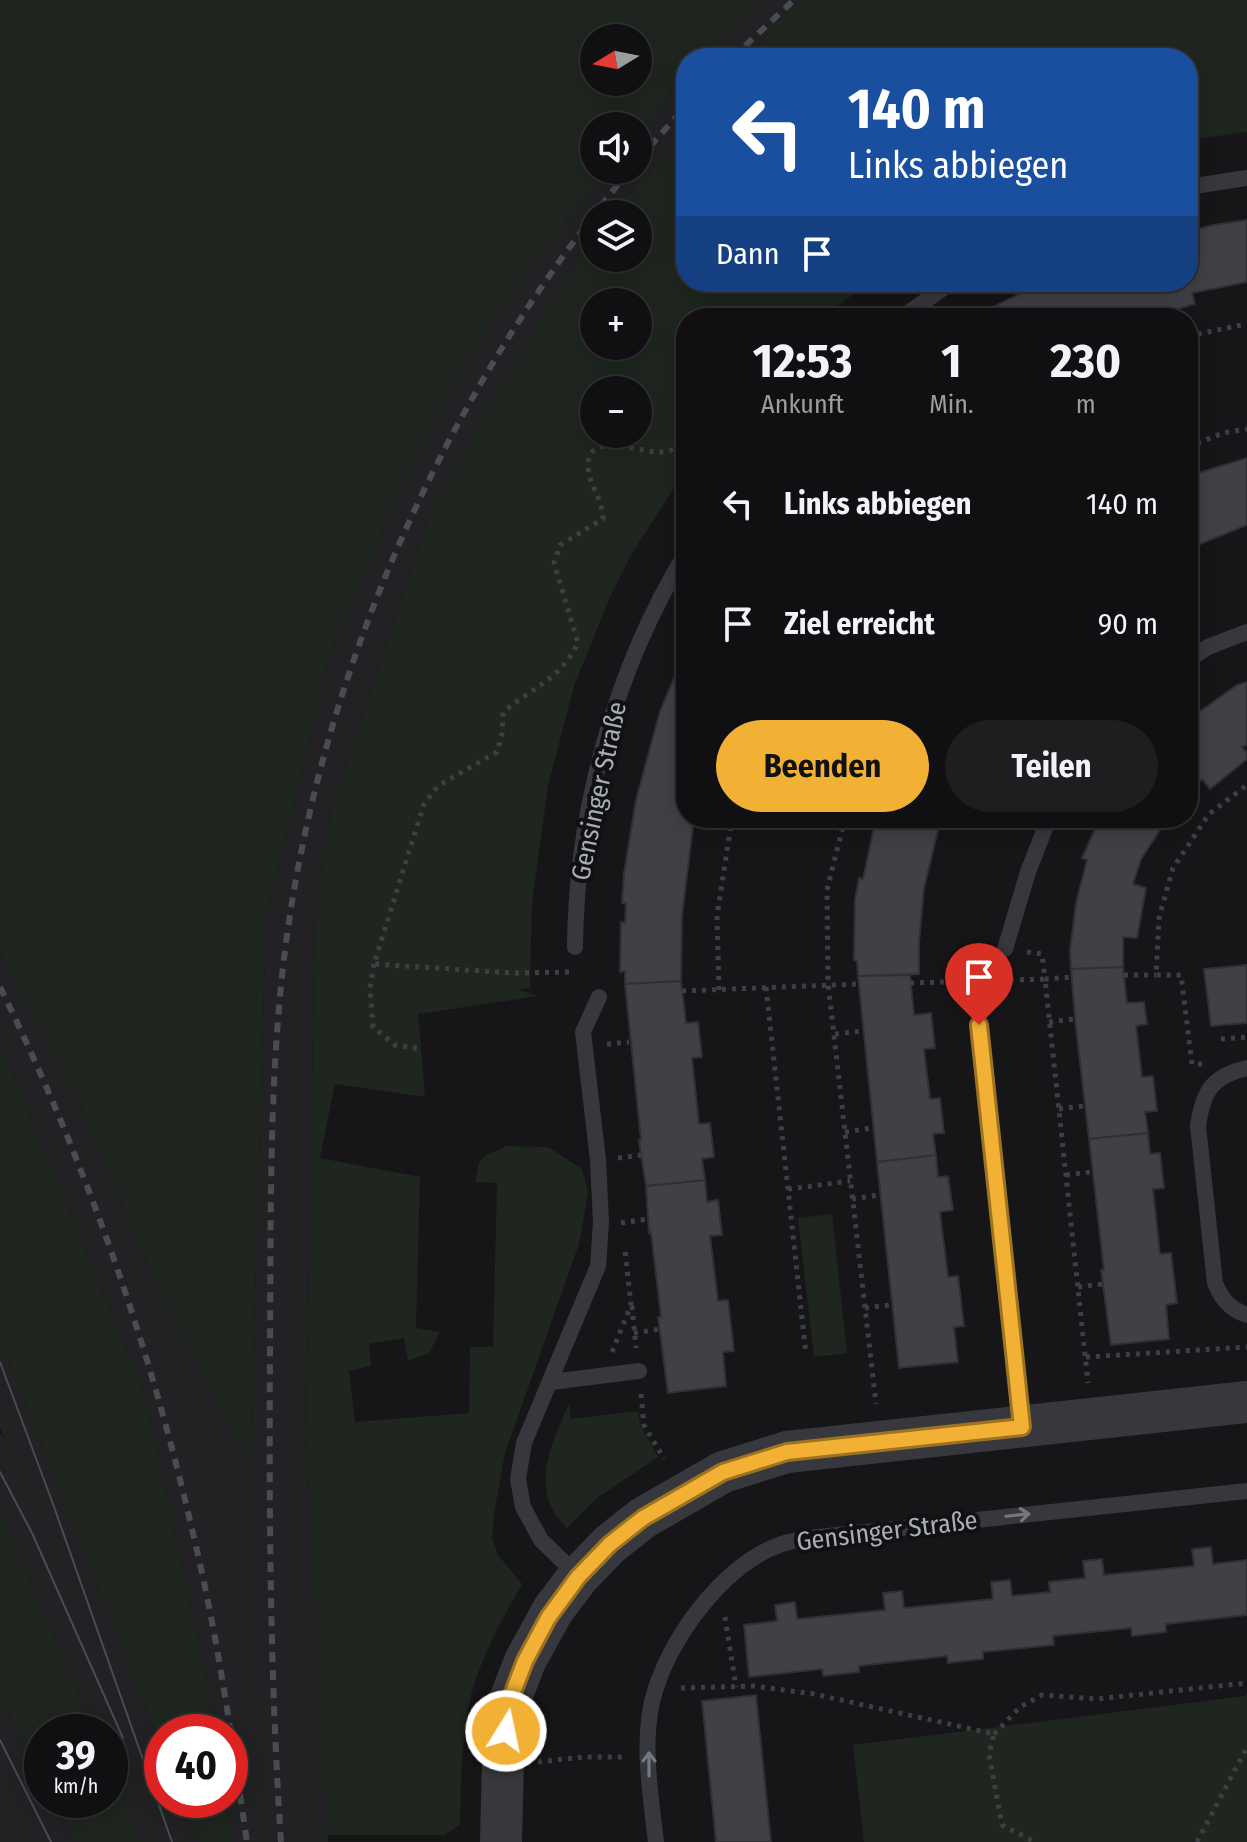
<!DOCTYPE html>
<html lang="de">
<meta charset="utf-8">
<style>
body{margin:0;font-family:"Fira Sans Condensed",sans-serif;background:#1e1e20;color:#f1f3f6;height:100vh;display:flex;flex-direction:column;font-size:30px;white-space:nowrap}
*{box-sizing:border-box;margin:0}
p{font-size:26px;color:#9c9d9f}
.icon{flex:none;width:44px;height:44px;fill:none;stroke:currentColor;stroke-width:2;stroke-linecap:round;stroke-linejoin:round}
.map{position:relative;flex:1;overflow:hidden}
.sheet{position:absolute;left:676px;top:308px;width:522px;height:520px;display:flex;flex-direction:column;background:#101012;border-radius:32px;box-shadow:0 4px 20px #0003,0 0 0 2px #303032}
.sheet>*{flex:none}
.guide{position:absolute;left:676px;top:48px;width:522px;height:244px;border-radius:32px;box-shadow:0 4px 20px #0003,0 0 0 2px #303032;background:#1a4fa0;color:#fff;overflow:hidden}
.needle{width:52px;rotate:260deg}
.buttons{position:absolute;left:580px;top:24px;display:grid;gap:16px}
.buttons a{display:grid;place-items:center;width:72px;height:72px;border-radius:50%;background:#101012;box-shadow:0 4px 20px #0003,0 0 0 2px #303032;font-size:40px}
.speed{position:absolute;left:24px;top:1714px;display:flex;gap:16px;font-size:40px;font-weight:700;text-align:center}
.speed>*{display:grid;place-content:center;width:104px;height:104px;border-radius:50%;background:#101012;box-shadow:0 4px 20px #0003,0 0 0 2px #303032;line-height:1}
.speed small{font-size:20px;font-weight:400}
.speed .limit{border:12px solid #d22;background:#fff;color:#111}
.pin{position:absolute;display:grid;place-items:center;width:68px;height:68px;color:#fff;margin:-82px -34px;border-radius:50% 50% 50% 0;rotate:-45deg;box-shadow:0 0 8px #0007}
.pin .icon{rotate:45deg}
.me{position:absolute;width:88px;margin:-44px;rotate:10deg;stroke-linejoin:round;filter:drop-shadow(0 0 6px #0008)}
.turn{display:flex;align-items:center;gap:28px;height:168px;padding:0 40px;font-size:36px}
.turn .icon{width:104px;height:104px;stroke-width:2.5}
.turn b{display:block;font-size:56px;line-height:68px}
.then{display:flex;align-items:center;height:76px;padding:0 40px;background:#0003;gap:16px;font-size:30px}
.eta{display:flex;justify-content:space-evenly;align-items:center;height:136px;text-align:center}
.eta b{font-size:48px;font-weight:700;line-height:56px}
.button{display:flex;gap:16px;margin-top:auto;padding:16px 40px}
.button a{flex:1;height:92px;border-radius:48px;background:#f2b134;color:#111;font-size:32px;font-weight:700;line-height:92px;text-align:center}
.button a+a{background:#1e1e20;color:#f1f3f6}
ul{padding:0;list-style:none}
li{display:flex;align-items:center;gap:24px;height:120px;padding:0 40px}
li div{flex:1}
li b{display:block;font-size:30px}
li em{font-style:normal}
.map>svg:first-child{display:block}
</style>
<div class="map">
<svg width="1247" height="1842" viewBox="0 0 1247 1842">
<rect width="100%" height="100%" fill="#161618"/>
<!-- built -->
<path fill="#222225" d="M759,0H804L785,14L747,58H701Z
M686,76V129L612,214H594V237L535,329L430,511L332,803L315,914L306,1436L328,1842H231L225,1800H230V1732H216L210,1692L145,1395L0,1042V952L71,1084L166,1307L250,1462L266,919L331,651L390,512L460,370L525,269L607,170H638V133Z
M0,1340L162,1748V1800H182L199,1842H142L110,1768V1732H95L0,1511V1433L5,1439L0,1428Z
M0,1696L42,1777V1800H54L76,1842H0Z"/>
<!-- green -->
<path fill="#1e261f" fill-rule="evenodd" d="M0,0H759L701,58H686V76L638,133V126H594V170H607L525,269L460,370L390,512L331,651L266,919L250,1464L166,1307L71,1084L0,952ZM638,38V82H594V38Z
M804,0H1247V132L1188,140V58H747L785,14Z
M686,129V282H870L821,318H686V469L631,555L610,597L574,686L548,786L532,903L530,988L517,989L538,996L418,1014L425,1097L335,1084L320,1158L420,1177L416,1328L440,1332L429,1353L408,1361L404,1338L369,1344L371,1366L349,1371L355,1422L469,1413L470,1347H493L497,1183L475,1182L479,1163L485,1156L506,1146L548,1147L582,1169L588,1193L579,1244L505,1453L494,1514L492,1538L498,1555L522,1584C502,1619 482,1655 471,1696C461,1737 461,1782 460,1824L445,1835H327L306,1436L315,914L332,803L430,511L535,329L594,237V258H638V214H612ZM594,302H638V346H594ZM594,390H638V434H594Z
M0,1042L145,1395L210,1692L216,1732H162V1748L0,1340Z
M832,1214L847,1353L814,1357L798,1218Z
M569,1403L571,1419L638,1411L640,1424L658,1457L597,1498L567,1528C527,1490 552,1444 569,1403Z
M0,1511L95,1732H42V1777L0,1696Z
M1247,1692V1842H864L853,1745L1245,1696Z
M110,1768L142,1842H76L54,1800H110Z
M182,1800H225L231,1842H199Z"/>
<!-- building -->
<path fill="#404145" stroke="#303034" stroke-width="2" d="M1247,220V282L1192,293L1195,304L1146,318H1143L1140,307L1108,318H975L990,308L1045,282H1188V232L1213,225Z
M1247,458V525L1188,549V476Z
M686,650V818H694L682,916L681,981L625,984V971L620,972L621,922L625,923L626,903H622L624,873L636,800L660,711Z
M1247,682V745L1242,747L1247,753V759L1210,789L1202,779L1188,791V720L1237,685Z
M876,818H941L924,888L919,942V974L858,976L857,961L854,960L855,900L859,878L863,879Z
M1100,818H1168L1141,859L1133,884L1146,888L1137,938L1123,937V967L1071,969L1070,950L1076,903L1087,860L1082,858Z
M1247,965V1023L1211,1026L1204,969Z
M1123,967L1127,1003L1144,1002L1147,1024L1136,1026L1142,1077L1153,1076L1157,1111L1145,1112L1148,1133L1089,1139L1075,1019L1071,969Z
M910,975L914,1015L931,1013L935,1048L924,1049L930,1099L940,1098L944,1133L933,1134L936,1155L877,1162L858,976Z
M681,981L686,1023L698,1022L702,1057L692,1058L699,1124L710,1123L714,1157L702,1159L705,1180L646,1186L641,1155L639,1140H641L625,984Z
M1148,1133L1150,1154L1160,1153L1164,1188L1153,1189L1160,1254L1171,1253L1177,1303L1166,1305L1169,1339L1111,1345L1101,1270H1104L1089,1139Z
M936,1155L938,1177L948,1176L953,1210L940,1212L948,1277L958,1276L964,1326L954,1327L958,1362L899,1368L877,1162Z
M705,1180L707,1202L718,1200L722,1235L710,1236L718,1301L728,1300L734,1351L723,1352L726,1386L668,1393L658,1317H661L651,1232L649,1233L646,1186Z
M1211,1547L1213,1564L1247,1560V1615L1166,1624V1632L1132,1636L1131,1628L1053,1636L1054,1645L983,1652V1659L948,1663L947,1656L859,1666V1672L823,1676L822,1669L749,1677L744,1625L777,1621L775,1605L795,1602L797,1619L885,1610L883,1593L902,1591L904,1608L993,1599L991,1582L1010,1580L1012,1596L1050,1592L1049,1582L1085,1578L1083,1561L1102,1559L1104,1575L1194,1566L1192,1549Z
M756,1695L771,1842H716L702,1701Z"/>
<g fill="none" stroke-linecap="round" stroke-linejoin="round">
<!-- path -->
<path stroke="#3d3f44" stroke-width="5" stroke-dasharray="4 6" stroke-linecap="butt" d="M1188,336L1247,324
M1188,447L1223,433L1247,429
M845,818L827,890L828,983L876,1404
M1027,952L1042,954L1045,979L1072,977
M374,964L370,988L373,1027L395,1045L422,1049
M569,972L513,973L374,964L424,804L438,786L497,752L502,734L503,712C534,686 558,682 578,643L554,563L560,545L603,519C602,497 588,483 588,466C587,432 636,451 656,452C665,452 677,449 686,446
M1124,975H1156
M977,979L979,1004
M910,983L1045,979L1088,1383
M766,987L806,1355
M719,990L717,916L732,818
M682,991L858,984
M1049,1022L1075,1019
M835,1034L861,1031
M1221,1039L1247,1037
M607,1044L629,1042
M1202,1064H1192L1181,975H1156L1159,918L1173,868L1209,814L1247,785
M1059,1109L1084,1106
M845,1132L872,1128
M618,1158L641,1155
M1066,1175L1091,1172
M788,1189L850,1181
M852,1199L879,1195
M621,1223L648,1219
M1078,1287L1103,1284
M632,1306L636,1348
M865,1308L890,1305
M634,1333L660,1329
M612,1352L631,1305L625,1250
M1086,1357L1247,1347
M641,1394L644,1425L664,1459
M725,1617L736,1687
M681,1688L754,1686L814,1694L994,1734L989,1754L1002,1825L1035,1842
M994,1734L1020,1707L1042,1695L1096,1699L1247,1683
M538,1762L583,1757H624
M1197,1842L1247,1747"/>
<!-- service -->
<path stroke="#37383d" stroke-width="16" d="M1188,187L1247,178
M901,318L952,282
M1188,660L1208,647L1247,632
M575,947C576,811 615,669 686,553
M1005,949L1028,872L1049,818
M979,1025L1022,1425
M1247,1068C1212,1076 1203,1091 1198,1126L1215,1283C1222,1300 1230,1309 1247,1315
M551,1382L639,1371
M577,1575L541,1540L523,1507L518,1479L524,1443L598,1266L601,1222L598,1160L583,1032L599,997
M656,1842C651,1797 642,1747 652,1702C666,1642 721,1567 779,1545C789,1541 800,1540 809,1538L1247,1491"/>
<!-- tertiary -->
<path stroke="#37383d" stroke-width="42" d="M501,1842L503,1761L510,1700L525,1661L553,1610L578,1577L610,1544L643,1518L723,1472L787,1452L1247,1402"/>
<!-- tram -->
<path stroke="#4a4c52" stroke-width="2" d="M0,1362L53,1504L172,1842
M0,1472L32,1533L123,1738
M0,1740L51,1842"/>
<!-- rail -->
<path stroke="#4a4c52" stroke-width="6" stroke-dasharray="10 8" stroke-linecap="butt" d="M732,58L794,0
M638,160L686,106
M0,987C86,1162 151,1348 194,1538C218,1638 232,1740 247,1842
M281,1842C270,1677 269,1513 270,1348C271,1228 269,1106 281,986C310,692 441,396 630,170"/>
</g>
<!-- one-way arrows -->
<defs><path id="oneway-shaft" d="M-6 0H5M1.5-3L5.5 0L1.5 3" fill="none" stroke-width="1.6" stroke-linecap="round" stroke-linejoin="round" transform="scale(2)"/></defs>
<g stroke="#757881">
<use href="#oneway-shaft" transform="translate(1018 1515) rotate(-6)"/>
<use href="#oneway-shaft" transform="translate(649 1764) rotate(-90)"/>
</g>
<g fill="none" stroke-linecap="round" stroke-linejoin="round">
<defs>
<path id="route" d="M506,1731L510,1700L525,1661L548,1618L578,1577L610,1544L643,1518L723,1472L787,1452L1022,1427L979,1025"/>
</defs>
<!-- route casing -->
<use href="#route" stroke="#9d7322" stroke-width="20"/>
<!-- route -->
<use href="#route" stroke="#f2b134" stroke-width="14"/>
</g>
<g text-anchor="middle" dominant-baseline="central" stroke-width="8" stroke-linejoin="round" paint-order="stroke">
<!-- street labels -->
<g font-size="26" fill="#a8adb8" stroke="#111113">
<text transform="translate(599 791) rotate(-78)">Gensinger Straße</text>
<text transform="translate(887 1531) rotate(-7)">Gensinger Straße</text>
</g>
</g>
</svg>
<div class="buttons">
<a><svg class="needle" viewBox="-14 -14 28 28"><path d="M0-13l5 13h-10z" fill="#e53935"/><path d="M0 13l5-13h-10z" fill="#9c9d9f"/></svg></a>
<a><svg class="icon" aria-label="sound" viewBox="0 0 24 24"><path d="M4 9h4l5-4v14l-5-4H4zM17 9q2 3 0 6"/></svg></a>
<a><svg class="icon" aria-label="layers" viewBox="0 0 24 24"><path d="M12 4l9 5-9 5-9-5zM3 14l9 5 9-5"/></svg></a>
<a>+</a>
<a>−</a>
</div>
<div class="speed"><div>39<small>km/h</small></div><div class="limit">40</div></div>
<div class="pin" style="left:979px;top:1025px;background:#d93025"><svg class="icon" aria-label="arrive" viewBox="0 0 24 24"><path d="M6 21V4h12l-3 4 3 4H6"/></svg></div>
<svg class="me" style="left:506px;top:1731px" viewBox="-20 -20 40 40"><circle r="17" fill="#f2b134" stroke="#fff" stroke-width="3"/><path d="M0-11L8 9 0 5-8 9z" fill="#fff"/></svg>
<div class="guide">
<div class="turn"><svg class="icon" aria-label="left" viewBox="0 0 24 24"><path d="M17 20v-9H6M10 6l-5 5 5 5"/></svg><div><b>140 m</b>Links abbiegen</div></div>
<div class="then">Dann<svg class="icon" aria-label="arrive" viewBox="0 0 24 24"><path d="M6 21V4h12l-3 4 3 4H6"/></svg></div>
</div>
<section class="sheet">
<div class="eta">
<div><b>12:53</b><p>Ankunft</p></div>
<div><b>1</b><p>Min.</p></div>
<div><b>230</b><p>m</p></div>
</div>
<ul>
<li><svg class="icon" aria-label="left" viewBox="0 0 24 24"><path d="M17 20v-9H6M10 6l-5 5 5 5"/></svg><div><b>Links abbiegen</b></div><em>140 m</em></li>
<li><svg class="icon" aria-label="arrive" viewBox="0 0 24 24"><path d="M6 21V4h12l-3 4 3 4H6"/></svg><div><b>Ziel erreicht</b></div><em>90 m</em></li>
</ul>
<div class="button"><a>Beenden</a><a>Teilen</a></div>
</section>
</div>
